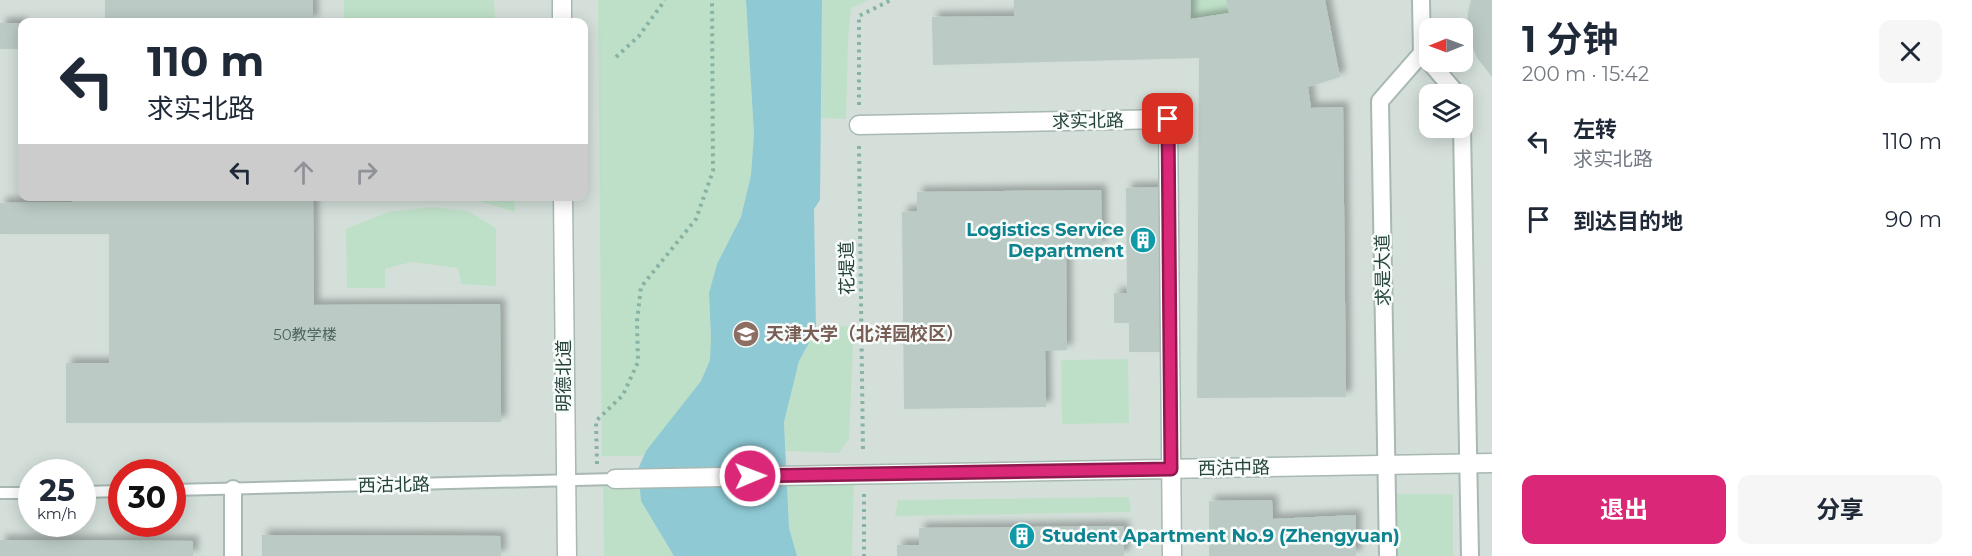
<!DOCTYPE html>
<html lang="zh">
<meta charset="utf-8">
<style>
body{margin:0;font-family:Montserrat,"Noto Sans SC",sans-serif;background:#f6f6f7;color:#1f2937;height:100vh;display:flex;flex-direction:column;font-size:22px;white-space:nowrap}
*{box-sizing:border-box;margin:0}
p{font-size:20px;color:#747a83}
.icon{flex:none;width:33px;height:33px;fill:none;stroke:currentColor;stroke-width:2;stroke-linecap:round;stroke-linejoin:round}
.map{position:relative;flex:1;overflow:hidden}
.panel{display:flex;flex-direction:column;background:#fff;width:480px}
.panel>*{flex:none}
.banner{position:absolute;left:18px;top:18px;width:570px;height:183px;border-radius:12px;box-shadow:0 3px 15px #0003;background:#fff;color:#1f2937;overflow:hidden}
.needle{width:39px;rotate:269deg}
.buttons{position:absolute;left:1419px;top:18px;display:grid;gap:12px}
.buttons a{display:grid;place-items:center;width:54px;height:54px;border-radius:12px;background:#fff;box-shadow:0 3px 15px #0003;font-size:30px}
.speed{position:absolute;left:18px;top:459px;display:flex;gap:12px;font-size:30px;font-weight:700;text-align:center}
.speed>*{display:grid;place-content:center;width:78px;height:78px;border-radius:50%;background:#fff;box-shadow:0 3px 15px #0003;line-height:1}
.speed small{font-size:15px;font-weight:400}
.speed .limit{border:9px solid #d22;background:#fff;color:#111}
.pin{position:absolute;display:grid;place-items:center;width:51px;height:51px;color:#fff;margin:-26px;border-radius:12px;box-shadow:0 3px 9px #0006}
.me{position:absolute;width:66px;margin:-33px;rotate:89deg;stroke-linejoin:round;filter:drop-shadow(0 0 4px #0008)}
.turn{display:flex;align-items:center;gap:21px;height:126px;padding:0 30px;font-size:27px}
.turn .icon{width:78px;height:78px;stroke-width:2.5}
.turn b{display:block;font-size:42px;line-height:51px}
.lanes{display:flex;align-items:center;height:57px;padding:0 30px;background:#0003;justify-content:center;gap:30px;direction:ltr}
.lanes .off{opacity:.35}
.round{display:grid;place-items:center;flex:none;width:63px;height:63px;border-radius:12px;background:#f6f6f7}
.headline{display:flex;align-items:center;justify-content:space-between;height:102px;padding:0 30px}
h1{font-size:36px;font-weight:700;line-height:45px}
.button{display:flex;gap:12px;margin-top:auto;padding:12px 30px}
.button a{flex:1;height:69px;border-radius:12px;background:#db2777;color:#fff;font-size:24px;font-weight:700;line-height:69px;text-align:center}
.button a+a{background:#f6f6f7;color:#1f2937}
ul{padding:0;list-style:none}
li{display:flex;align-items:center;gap:18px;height:78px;padding:0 30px}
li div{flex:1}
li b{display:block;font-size:22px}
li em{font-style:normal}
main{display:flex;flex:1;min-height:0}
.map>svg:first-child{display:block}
</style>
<main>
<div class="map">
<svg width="1492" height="556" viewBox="0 0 1492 556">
<defs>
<filter id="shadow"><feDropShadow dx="5.5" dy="-5.5" stdDeviation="3" flood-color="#0004"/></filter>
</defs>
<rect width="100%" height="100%" fill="#e6efeb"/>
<!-- built -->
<path fill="#d4dfda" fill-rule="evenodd" d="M0,0H1492V556H0ZM22,22H584V196H22ZM1430,28H1462V62H1430ZM1430,94H1462V128H1430ZM32,472H82V524H32ZM122,472H172V524H122Z"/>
<!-- green -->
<path fill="#bfe0c8" d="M344,0H494L495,22H344Z
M598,0H746L754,134L751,175L741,217L717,264L709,293L711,337L710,360L701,381L643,456H602Z
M822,0H868L851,8L848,40L846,119L821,118Z
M1191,0H1226L1229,13L1191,19Z
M467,197H515V212Z
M432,207L468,211L496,228V286L461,284L458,268L411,262L385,269V288H347L346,229L388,212Z
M854,326L849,439L839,453L786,451L784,422L799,361L816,330V327Z
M1128,359L1129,423L1062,424L1061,360Z
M854,479L852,556H797L789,528L787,480Z
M603,486H639L641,501L674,556H604Z
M1394,494H1453V556H1395Z
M1129,497L1131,512L895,516L898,500Z"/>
<!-- water -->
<path fill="#8ec9d4" d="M746,0H822L820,200L814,209L816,330L799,361L784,422L789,528L797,556H674L641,501L638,469L646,451L701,381L710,360L711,337L709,293L717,264L741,217L751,175L754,134Z"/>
<!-- building -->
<path fill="#bbcac4" filter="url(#shadow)" d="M105,0H313V22H105Z
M1014,0H1191L1190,19L1229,13L1226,0H1325L1340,77L1308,87L1311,108L1343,107L1346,397L1197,398L1199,58L933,65L932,17L1014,16Z
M1471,0H1492V77L1477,58L1467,32L1468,13Z
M0,23H22V49H0Z
M1159,187L1160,352H1129V323H1114V293H1127L1126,188Z
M1101,190L1102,247L1066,248L1067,350L1045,351L1046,407L904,409L902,212L917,211V192Z
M72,196H313L314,305L500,304L501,422L66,423V363H109V234H0V203L72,202Z
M1272,500L1273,519L1356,515V556H1209V501Z
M1124,526V556H897V545H919V528Z
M262,535L500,536L501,556H262Z
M0,540L193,541V556H0Z"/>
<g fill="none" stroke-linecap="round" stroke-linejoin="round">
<defs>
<path id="service" d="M172,490L615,479
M82,492L122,491
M0,493H32"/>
<path id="pedestrian" d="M1421,0L1422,53
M1422,53L1457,94
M1462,128L1470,556
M233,489V556
M1388,556L1380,101L1422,53"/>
<path id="minor" d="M562,0V22
M859,125L1168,119L1172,556
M563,196L567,556
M615,479L1492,463"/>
</defs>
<!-- service casing -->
<use href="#service" stroke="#a8b8b2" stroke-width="14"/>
<!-- pedestrian casing -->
<use href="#pedestrian" stroke="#a8b8b2" stroke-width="20"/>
<!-- minor casing -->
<use href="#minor" stroke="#a8b8b2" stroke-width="21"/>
<!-- path -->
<path stroke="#86b3a5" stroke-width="4" stroke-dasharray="3 4.5" stroke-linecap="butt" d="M616,57L639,36L665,0
M859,105V16L891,0
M859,146L863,453
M597,464L596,421L623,395L638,362L637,321L641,287L696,219L713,171L712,0
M864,494V556"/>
<!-- service -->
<use href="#service" stroke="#fff" stroke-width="10"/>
<!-- pedestrian -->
<use href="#pedestrian" stroke="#fff" stroke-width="16"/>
<!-- minor -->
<use href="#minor" stroke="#fff" stroke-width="18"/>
</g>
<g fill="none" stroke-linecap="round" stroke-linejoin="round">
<defs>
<path id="route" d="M750,476L1171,469L1168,119"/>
</defs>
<!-- route casing -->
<use href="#route" stroke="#8e194d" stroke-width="15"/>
<!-- route -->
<use href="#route" stroke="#db2777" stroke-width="10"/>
</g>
<!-- icons -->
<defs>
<symbol id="building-disc" viewBox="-11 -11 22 22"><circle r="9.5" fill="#0f9aa8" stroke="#f7fbf9"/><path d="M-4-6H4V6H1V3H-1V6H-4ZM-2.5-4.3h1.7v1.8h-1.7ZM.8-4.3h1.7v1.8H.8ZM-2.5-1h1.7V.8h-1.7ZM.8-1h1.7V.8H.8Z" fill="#fff"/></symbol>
<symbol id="university-disc" viewBox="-11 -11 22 22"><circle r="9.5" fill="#8d6e63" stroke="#f7fbf9"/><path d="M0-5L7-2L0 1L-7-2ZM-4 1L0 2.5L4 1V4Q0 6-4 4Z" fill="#fff"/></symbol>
</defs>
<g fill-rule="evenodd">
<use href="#building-disc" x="1128" y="225" width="30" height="30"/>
<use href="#university-disc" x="731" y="319" width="30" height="30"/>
<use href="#building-disc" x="1007" y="521" width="30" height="30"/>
</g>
<g text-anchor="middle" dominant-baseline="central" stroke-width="5" stroke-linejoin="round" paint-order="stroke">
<!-- number labels -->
<g font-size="15" fill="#4a645c">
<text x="305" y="334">50教学楼</text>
</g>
<!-- street labels -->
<g font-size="18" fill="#24423a" stroke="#f7fbf9">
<text transform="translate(1088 121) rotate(-1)">求实北路</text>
<text transform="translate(847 268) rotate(-91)">花堤道</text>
<text transform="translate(1383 270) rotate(-91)">求是大道</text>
<text transform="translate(564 376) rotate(-90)">明德北道</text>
<text transform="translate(1234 468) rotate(-1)">西沽中路</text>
<text transform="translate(394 485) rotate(-1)">西沽北路</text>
</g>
<!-- culture labels -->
<g font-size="18" font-weight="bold" fill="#0d838f" stroke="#f7fbf9" text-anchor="end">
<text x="1124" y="230">Logistics Service<tspan x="1124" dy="21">Department</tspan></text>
<text x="1042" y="536" text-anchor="start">Student Apartment No.9 (Zhengyuan)</text>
</g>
<!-- education labels -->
<g font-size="18" font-weight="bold" fill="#785e54" stroke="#f7fbf9" text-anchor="start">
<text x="766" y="334">天津大学（北洋园校区）</text>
</g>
</g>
</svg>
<div class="buttons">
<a><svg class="needle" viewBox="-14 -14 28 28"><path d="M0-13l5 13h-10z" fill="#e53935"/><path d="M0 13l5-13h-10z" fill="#747a83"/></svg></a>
<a><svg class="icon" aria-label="layers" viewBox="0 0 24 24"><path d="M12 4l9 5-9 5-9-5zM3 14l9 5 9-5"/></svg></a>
</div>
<div class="speed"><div>25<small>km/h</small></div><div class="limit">30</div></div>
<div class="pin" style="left:1168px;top:119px;background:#d93025"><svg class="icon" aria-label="arrive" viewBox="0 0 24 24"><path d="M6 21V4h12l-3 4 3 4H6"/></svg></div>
<svg class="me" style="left:750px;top:476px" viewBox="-20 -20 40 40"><circle r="17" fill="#db2777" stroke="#fff" stroke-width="3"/><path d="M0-11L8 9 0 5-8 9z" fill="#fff"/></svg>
<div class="banner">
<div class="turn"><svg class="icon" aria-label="left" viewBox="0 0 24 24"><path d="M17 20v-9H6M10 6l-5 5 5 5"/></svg><div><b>110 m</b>求实北路</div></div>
<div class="lanes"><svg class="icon" aria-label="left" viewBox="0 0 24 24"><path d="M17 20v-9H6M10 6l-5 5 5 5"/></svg><svg class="icon off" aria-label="ahead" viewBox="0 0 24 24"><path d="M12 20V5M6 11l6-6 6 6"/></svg><svg class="icon off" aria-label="right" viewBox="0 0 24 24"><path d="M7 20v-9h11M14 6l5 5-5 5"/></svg></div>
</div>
</div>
<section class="panel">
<div class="headline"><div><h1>1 分钟</h1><p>200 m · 15:42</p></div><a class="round"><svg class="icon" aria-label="close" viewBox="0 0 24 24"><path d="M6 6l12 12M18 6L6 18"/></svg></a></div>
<ul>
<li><svg class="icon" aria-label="left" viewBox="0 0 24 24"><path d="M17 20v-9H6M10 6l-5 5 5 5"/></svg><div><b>左转</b><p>求实北路</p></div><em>110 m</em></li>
<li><svg class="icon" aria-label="arrive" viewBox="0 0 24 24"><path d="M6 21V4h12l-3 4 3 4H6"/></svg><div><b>到达目的地</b></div><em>90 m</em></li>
</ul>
<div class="button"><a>退出</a><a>分享</a></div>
</section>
</main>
